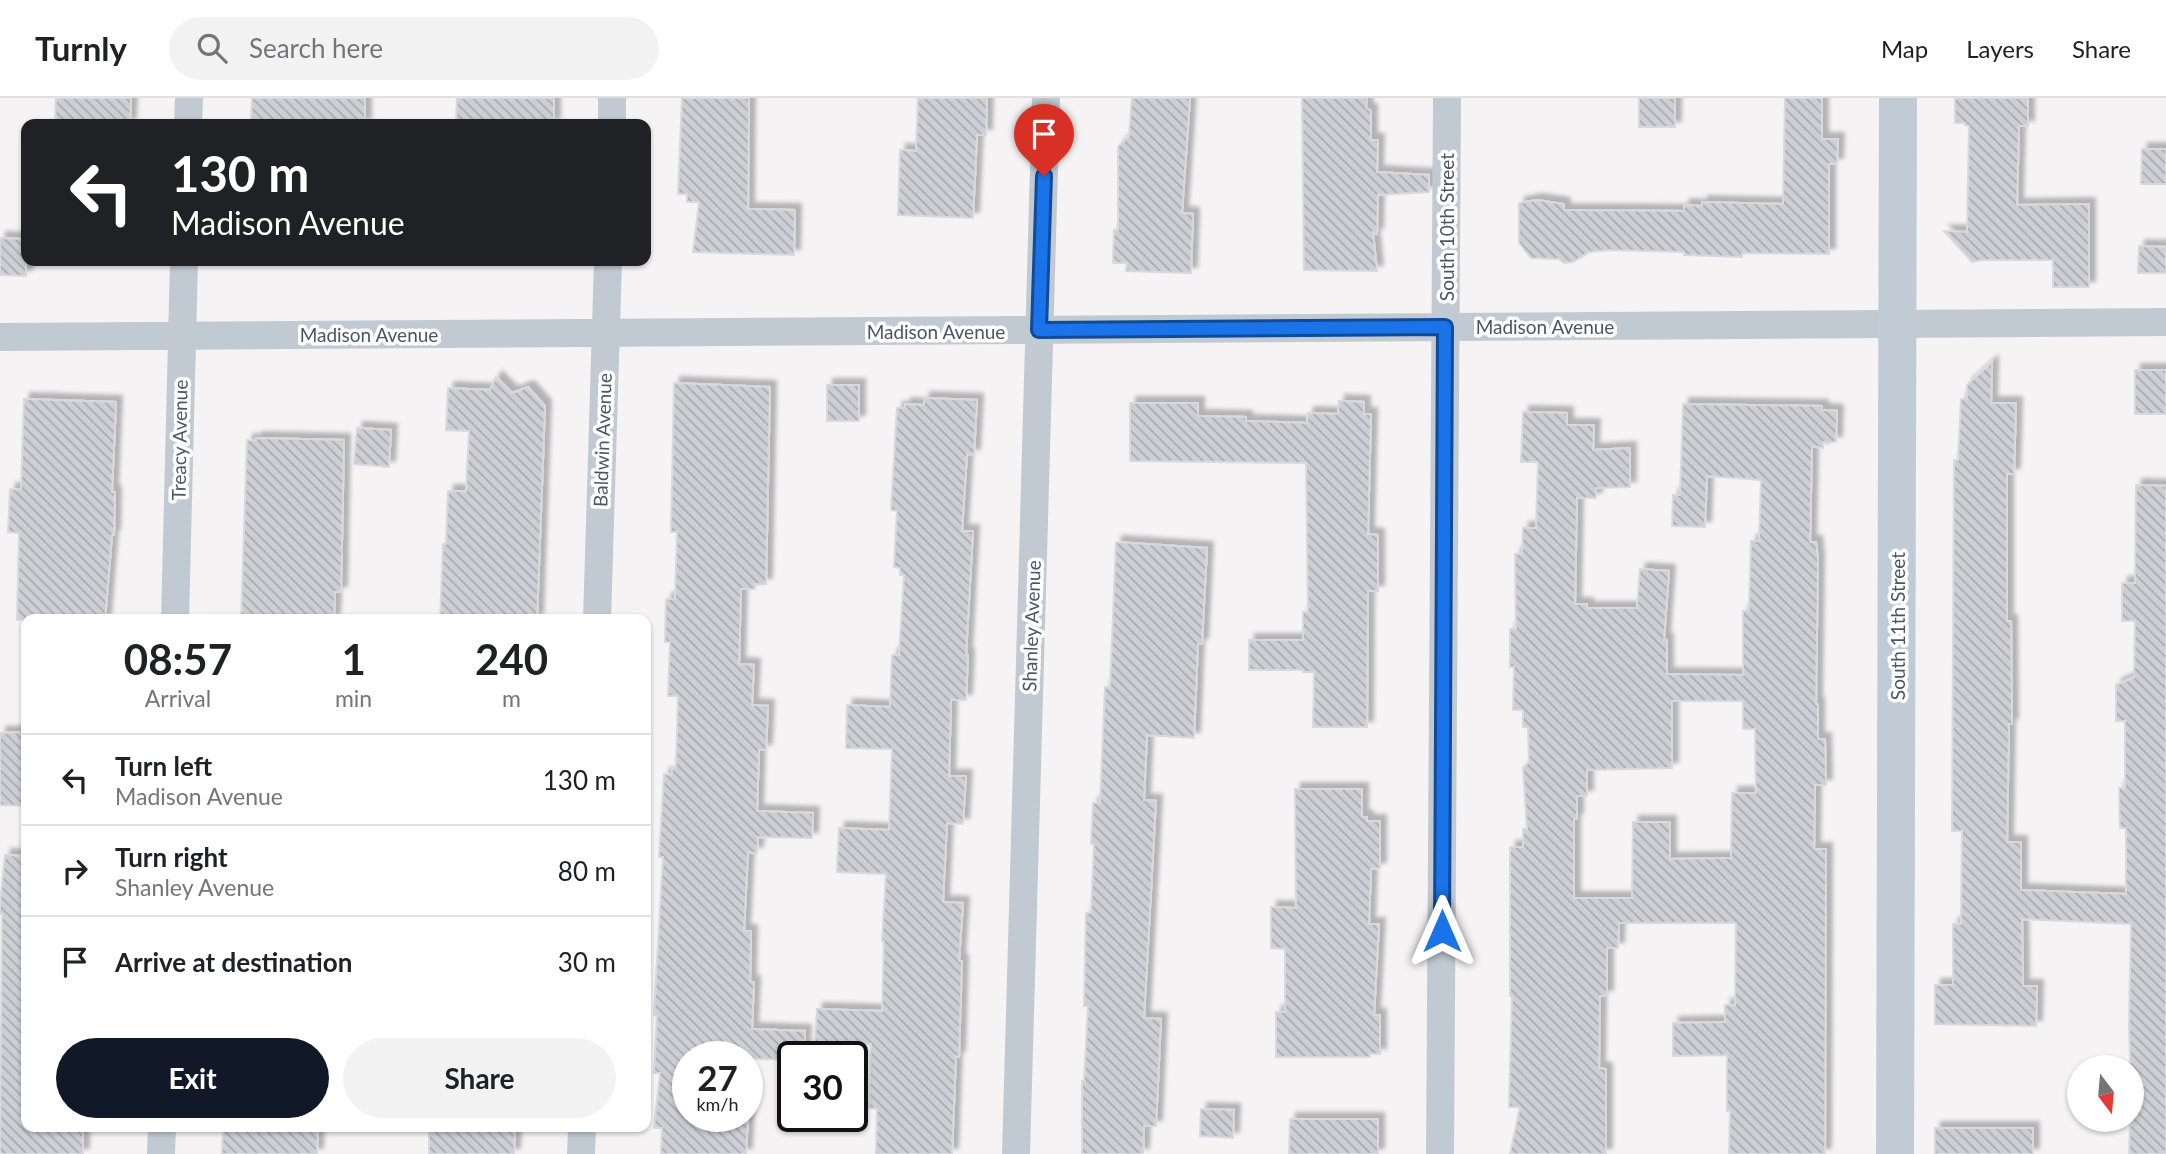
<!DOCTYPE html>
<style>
body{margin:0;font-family:Lato,sans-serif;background:#f2f2f2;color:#202124;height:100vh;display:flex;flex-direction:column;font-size:26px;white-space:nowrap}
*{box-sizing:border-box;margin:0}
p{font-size:23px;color:#757577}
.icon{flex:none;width:38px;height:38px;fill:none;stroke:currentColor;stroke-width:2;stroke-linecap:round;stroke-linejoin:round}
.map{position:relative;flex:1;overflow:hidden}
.side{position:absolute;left:21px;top:516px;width:630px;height:518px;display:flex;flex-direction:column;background:#fff;border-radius:14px;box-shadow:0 2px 5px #0004}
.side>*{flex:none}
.hud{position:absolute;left:21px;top:21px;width:630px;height:147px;border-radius:14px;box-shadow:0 2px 5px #0004;background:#202124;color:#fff;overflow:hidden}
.needle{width:46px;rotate:164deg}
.tools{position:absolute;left:2067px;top:957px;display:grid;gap:14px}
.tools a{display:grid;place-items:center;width:77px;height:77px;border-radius:50%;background:#fff;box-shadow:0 2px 5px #0004;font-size:35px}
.speed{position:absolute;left:672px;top:943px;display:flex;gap:14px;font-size:35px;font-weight:700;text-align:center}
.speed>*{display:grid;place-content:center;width:91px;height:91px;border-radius:50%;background:#fff;box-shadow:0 2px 5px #0004;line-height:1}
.speed small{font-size:18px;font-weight:400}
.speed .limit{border:4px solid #111;border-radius:10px;background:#fff;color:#111}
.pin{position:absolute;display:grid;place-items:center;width:60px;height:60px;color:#fff;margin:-72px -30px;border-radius:50% 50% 50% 0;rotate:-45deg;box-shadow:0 0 7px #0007}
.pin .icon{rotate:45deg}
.me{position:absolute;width:77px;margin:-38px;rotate:0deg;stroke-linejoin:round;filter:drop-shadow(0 0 5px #0008)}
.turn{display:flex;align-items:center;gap:24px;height:147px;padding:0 35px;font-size:32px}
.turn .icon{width:91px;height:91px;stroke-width:2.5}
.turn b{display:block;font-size:49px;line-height:60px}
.eta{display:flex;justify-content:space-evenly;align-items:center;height:119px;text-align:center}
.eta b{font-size:42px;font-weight:700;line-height:49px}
.cta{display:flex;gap:14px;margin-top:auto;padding:14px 35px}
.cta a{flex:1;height:80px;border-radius:42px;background:#111827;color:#fff;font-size:28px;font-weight:700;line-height:80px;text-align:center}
.cta a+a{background:#f2f2f2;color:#202124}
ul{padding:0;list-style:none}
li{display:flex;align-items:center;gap:21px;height:91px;padding:0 35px;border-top:2px solid #e0e0e0}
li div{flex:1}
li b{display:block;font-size:26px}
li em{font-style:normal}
header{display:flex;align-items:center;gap:42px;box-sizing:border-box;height:98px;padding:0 35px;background:#fff;border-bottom:2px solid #e0e0e0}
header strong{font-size:33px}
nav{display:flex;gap:38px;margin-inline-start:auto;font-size:24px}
.search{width:490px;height:63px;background:#f2f2f2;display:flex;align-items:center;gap:18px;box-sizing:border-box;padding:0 24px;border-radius:38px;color:#757577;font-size:26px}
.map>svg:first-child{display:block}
</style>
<header>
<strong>Turnly</strong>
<div class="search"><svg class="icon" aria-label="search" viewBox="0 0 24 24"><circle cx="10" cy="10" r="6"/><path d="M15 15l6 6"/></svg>Search here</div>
<nav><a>Map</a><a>Layers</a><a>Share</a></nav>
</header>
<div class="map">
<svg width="2166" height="1056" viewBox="0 0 2166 1056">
<defs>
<pattern id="building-back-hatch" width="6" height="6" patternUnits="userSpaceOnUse" patternTransform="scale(1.75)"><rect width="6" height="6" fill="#cdcfd5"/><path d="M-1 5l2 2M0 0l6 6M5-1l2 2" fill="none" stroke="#a8abb0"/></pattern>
<filter id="shadow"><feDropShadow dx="6" dy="-6" stdDeviation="2" flood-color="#0004"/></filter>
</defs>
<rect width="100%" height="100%" fill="#f5f3f3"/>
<!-- building -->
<path fill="url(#building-back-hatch)" stroke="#d7d9de" stroke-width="2" fill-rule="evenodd" filter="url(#shadow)" d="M56,0H131L130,26H55Z
M252,0H365V26H258V24H251Z
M457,0H554V26H456Z
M682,0H749L748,111L795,112L794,157L693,154L699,104H687V96H678Z
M918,0H987L986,37H977L973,120L898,117L900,52L916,53Z
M1132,0H1190L1182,115L1193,116L1191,175L1126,173L1127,165H1113L1114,132H1118V49L1129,38Z
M1302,0H1367L1366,10L1371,13V42H1378L1377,74L1429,77V94L1378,97L1377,136L1373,134L1377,173L1304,172Z
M1639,0H1675V29H1639Z
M1785,0H1822V41H1838L1837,66H1829V156L1742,155V159L1684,157V154L1609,152L1589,154L1573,164L1564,165L1559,161L1531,160L1519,145V105L1537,102L1564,106V112L1684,113V107L1702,108V104L1783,106Z
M1955,0H2028V28H2019L2017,107L2089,106V189H2053V162H1982L1972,164L1944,133L1967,134L1969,28L1965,27V25H1955Z
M2142,51H2166V86H2141Z
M0,140L26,141V178L0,177Z
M2139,148L2166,149V175H2138Z
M1992,264L1991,305H2016L2014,376H2007V523H2011L2012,626H2009L2007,744H2021V792L2126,796V730H2120L2119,690H2125V623H2116V587L2134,579L2135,523H2122V485H2135L2136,387L2166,388V1056H2129L2130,1027H2132L2129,927L2131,826L2022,821L2023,888H2037L2036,928L1935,926V887H1953V826H1961L1962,733H1952L1954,362H1958L1961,301H1967V287Z
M2135,272H2166V316H2135Z
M496,279L512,295L528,289L545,308L537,522H440L443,446H446L448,393H466L469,333L446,332L448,290L490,292Z
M674,285L770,289L766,486H755V491H741L739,566L754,567L752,607L768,608L766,652H759L757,713L813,715L812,740L758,739L757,755L748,754L744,833H751L750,884H754L752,931L805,933L804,959H793V962L688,959V1018H748L746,1056H661L662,1030H654L660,975H654L657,918L654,917L656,881L663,759H659L664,676L672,677V670H676L678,598H668L670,544H665L666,501H675L677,434H671Z
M827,287H859V323H827Z
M924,300L977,302L974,357L967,356L962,433H973L966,557H968L966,602H951L949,678H966L963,726L947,725L943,804L963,805L959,863H962L959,959L956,958L952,1056H876L877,1011L869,1010L871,946L815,944L817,911L882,913L884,843H882L886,776L837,774L839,730L889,732L892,651L846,650L847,607L890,609L892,557H899L904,477H900V470L894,469L897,413L891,412L897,310H905V306L924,307Z
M24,301L116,304L112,394H115L114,437H112L105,522H17L19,435L8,434L10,391L21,392Z
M1339,303L1364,304V316H1371L1368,436L1378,437V493H1368L1367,629H1313L1314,574H1303V572H1249V542H1303V514H1308L1306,365L1130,363V305H1198V318L1246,319V323L1307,325L1308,315L1338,316Z
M1683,306L1822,308V312L1837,313L1836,344H1823V350L1812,348L1810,444H1816L1818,461L1816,606H1818V641H1825L1826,687H1815L1814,751H1826L1825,1056H1729L1730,1013H1727V957L1673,958V925L1725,924V907H1735L1736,825H1619L1618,850H1607V898H1600L1599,970L1606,971V1056H1510L1520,1009H1509L1512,898H1510V749H1523V731H1527L1523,670L1529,664L1528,629H1523V612H1513L1514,569H1510V531H1516L1515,456H1522L1523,430H1536L1538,364H1521L1523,314L1567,315V327H1594L1593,352L1630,350V389L1596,390V400H1577L1575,506H1587V510H1637L1640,471L1669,473L1664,542H1667V576L1743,577V513H1749L1751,443H1759L1761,382L1707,378L1705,429L1672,428L1673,397H1680ZM1672,603H1743V631H1755L1756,695H1732L1731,760L1670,761V724H1633L1632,800H1574V721H1577V698H1587V672L1672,670Z
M357,330L391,332L389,369L354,366Z
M256,340L344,342L341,494H335L334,522H241L247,342L256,343Z
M1116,444L1207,450L1202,546H1198L1194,640L1147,637L1144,702L1156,703L1144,920L1161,921L1156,1028H1144L1143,1056H1082V983H1084L1088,908H1084L1086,815H1091L1094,746H1091L1093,705H1100L1105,589L1110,590Z
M26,634V708L0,707V635Z
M1295,691H1362V719H1367V723H1380V770L1371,771L1369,826H1379L1374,917H1380V956H1370V959H1276V914H1285V851L1271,850V809L1296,810Z
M5,757L26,758V1029H83V1056H0L2,816H0V806Z
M1201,1011L1234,1012L1233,1040L1200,1038Z
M1290,1021H1378V1056H1289Z
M223,1029H318L317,1056H222Z
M429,1029H515L514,1056H429Z
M1935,1030H2033V1056H1935Z"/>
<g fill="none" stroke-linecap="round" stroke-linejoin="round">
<!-- street -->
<path stroke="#c1cad2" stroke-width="28" d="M188,26L189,0
M612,26V0
M0,239L2166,224
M175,522L184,163
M597,522L608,163
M161,1056L162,1029
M581,1056L582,1029
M1016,1056L1046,0
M1440,1056L1447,0"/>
<!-- secondary -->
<path stroke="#c1cbd6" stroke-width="38" d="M1895,1056L1898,0"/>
</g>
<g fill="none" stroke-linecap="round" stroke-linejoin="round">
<defs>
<path id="route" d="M1044,78L1039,232L1445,229L1442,833"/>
</defs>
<!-- route casing -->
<use href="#route" stroke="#114b97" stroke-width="18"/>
<!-- route -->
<use href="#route" stroke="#1a73e8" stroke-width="12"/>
</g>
<g text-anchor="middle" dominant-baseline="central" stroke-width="7" stroke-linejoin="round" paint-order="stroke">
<!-- street labels -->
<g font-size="19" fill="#4a5661" stroke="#fff">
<text transform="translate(1446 129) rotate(-90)">South 10th Street</text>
<text x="1545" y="228">Madison Avenue</text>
<text x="936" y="233">Madison Avenue</text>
<text x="369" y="236">Madison Avenue</text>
<text transform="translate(179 342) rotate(-89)">Treacy Avenue</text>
<text transform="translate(602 342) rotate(-88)">Baldwin Avenue</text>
<text transform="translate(1031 528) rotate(-88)">Shanley Avenue</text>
<text transform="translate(1897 528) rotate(-90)">South 11th Street</text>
</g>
</g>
</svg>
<div class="tools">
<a><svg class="needle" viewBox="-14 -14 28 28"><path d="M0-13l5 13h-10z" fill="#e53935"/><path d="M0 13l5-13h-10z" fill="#757577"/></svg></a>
</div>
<div class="speed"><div>27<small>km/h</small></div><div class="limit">30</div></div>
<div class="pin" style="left:1044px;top:78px;background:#d93025"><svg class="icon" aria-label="arrive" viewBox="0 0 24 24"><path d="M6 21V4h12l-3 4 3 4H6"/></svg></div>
<svg class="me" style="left:1442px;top:833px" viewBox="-20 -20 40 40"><path d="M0-17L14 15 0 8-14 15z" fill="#1a73e8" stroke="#fff" stroke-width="4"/></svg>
<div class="hud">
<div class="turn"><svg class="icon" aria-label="left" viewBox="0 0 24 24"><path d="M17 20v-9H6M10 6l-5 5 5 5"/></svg><div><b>130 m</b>Madison Avenue</div></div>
</div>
<section class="side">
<div class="eta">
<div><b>08:57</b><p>Arrival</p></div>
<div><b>1</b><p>min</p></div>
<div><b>240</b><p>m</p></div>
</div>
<ul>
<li><svg class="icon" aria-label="left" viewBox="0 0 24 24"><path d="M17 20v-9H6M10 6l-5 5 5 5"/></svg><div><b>Turn left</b><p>Madison Avenue</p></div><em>130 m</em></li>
<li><svg class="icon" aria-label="right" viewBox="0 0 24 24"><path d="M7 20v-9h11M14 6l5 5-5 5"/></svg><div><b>Turn right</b><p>Shanley Avenue</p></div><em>80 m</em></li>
<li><svg class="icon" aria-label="arrive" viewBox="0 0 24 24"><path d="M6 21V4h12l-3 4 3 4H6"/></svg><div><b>Arrive at destination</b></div><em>30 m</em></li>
</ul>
<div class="cta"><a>Exit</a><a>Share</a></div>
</section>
</div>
